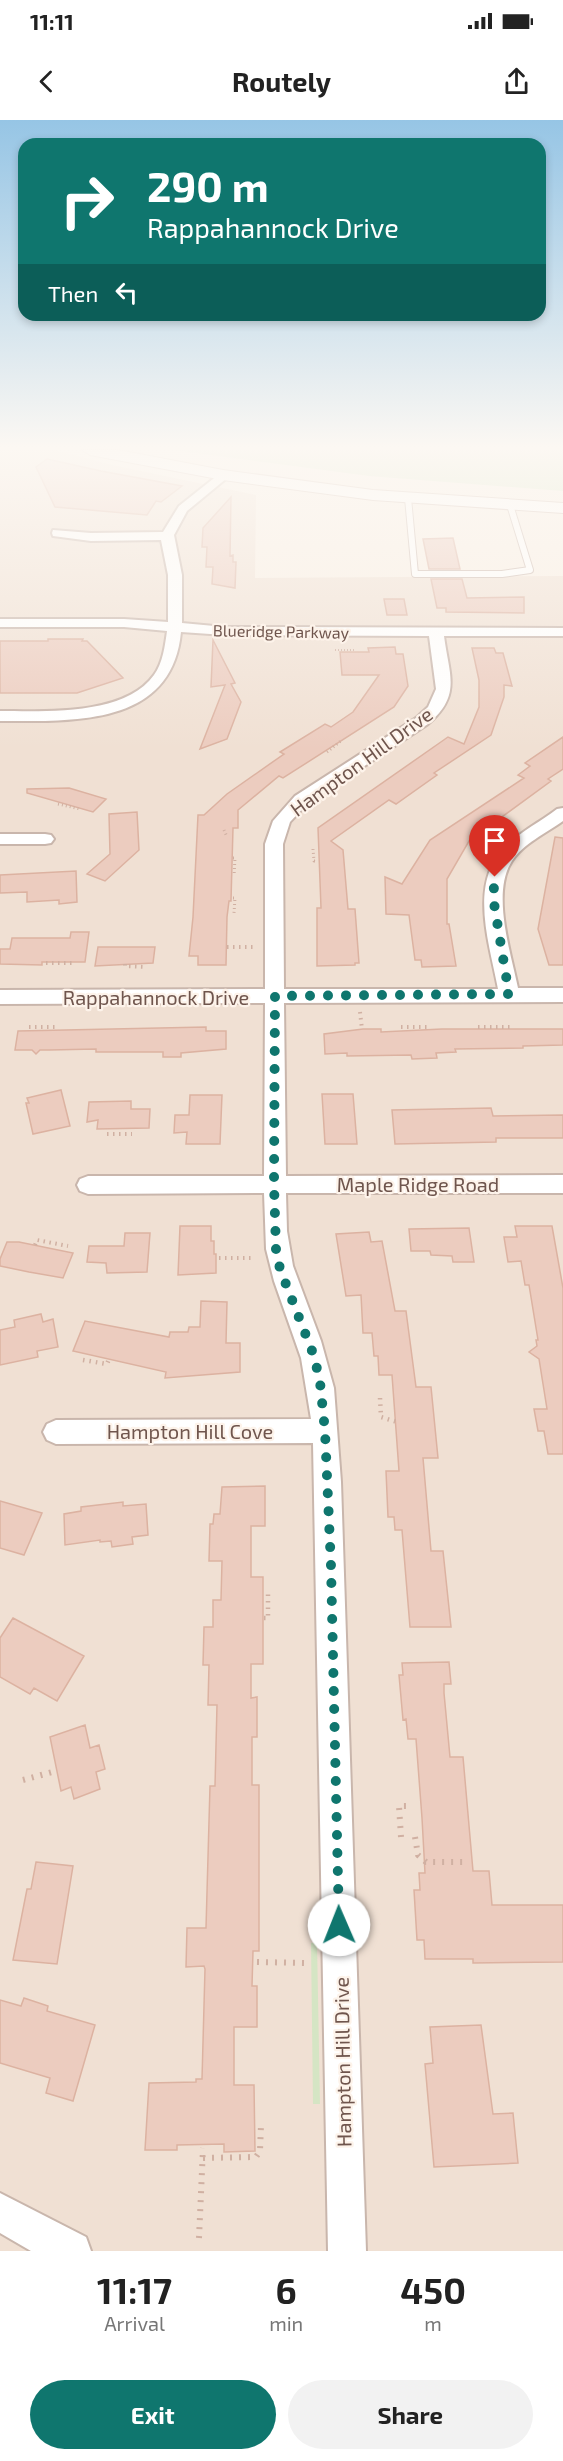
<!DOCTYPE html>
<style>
body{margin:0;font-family:"Exo 2",sans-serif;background:#f2f2f2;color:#222;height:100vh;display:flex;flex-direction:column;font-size:22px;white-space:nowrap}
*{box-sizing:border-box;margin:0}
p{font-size:20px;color:#767676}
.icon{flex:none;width:33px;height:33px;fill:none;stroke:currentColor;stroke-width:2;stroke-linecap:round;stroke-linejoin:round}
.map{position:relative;height:2131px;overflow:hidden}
.sheet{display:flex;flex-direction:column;background:#fff;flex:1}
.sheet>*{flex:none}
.hud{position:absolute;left:18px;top:18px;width:528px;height:183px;border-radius:18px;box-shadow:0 3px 9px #0003;background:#0f766e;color:#fff;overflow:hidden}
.pin{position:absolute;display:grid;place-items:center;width:51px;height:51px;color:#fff;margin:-62px -26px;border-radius:50% 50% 50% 0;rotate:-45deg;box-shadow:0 0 6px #0007}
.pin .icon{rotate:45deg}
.me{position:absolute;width:66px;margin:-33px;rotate:359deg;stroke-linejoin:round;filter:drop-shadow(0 0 4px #0008)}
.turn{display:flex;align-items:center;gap:21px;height:126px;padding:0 30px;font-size:27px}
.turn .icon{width:78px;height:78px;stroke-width:2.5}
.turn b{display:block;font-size:42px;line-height:51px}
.then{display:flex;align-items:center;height:57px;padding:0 30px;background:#0003;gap:12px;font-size:22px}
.eta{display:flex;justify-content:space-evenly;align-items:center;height:102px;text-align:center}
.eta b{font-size:36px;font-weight:700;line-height:42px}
.cta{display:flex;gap:12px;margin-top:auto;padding:12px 30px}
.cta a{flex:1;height:69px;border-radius:36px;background:#0f766e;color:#fff;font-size:24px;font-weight:700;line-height:69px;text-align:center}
.cta a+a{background:#f2f2f2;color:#222}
.status{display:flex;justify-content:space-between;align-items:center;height:42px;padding:0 30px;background:#fff;direction:ltr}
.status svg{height:16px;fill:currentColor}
header{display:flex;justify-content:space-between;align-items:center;height:78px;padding:0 30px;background:#fff;font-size:27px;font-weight:700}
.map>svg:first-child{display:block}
</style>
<div class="status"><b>11:11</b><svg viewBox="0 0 49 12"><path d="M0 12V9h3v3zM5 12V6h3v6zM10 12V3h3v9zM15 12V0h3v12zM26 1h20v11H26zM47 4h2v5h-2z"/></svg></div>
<header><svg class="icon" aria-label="back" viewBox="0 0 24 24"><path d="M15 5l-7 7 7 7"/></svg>Routely<svg class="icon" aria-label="share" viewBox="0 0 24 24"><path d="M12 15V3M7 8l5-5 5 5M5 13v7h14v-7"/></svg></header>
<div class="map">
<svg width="563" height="2131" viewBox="0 0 563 2131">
<rect width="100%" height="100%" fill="#f9efe4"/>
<!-- residential -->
<path fill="#f0e0d3" d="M0,330H54L112,345L256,375L255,458L563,456V2131H0Z"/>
<!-- green -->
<path fill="#d5e5c4" d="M173,330H563V371L369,356Z
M317,1822L320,1984H313L311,1823Z"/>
<!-- building -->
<path fill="#ecccbf" stroke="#dcb2a1" stroke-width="1.5" d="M47,339L101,351L182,366L161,382L156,381L147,395L55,387L36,347Z
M231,377L230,436L233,435V442H236L235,468L212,464L213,447H206L207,427H202L203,408Z
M453,418L460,449H429L423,419Z
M431,459H462L467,478L524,477V493L446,492V488H437Z
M384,479H404L407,495H387Z
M48,519H83L82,521H87L123,558L77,573H0V521H48Z
M213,520L235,563L231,564L241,582L227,619L200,629L225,565L211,567Z
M395,527L396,534H403L408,566L394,587L283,658L279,656L238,690V708H233L231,781H229L227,797L226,845H198V836H189L193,797L198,695H204L227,674L284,634L280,632L325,604L331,607L353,592L379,555H342L340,532H369L368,528Z
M472,528H494L496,533H503L512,566L504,565V577L491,615L434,653L437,655L396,684L389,680L331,721L343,730L348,789H355L359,843H355V845L317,846V788H321L318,708L448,617L464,624L479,587V560Z
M563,617V649L548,659L551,661L469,721L447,759V804H449L456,846L422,847L421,840H415L409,795L386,794L385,757L402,764L430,720L524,658L518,655L530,646L525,643Z
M69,668L106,679L93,692L27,673V669Z
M137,692L139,730L105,761L87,754L110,734L109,694Z
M555,717L563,718V845H549L538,809Z
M76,751L77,782L59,784V780L27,782V772L0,773V755Z
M71,812H89L85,842H42V845L0,844V829H10L12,818H70Z
M98,827H155L153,843L95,846Z
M206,907V911H226V929L181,933V937H163V932H96V929L49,930H40L36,934L32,930H15L18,911Z
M363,909H381V912L442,909H563V925L523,926V928L455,929L456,932L436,933L437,938L412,939L411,935L347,936V933L325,934L324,914Z
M61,970L70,1006L33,1014L26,983H29L27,978Z
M322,974H353L357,1024H325Z
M190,975H222L220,1024H186L187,1012L174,1013L175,995H189Z
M131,981V989H150L149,1008L97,1009L98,1000L87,1002L89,982Z
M491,988L493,996L563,995V1018H496V1022L395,1024L392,990Z
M180,1106H211V1121H214V1134H216V1153L178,1155Z
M515,1106H552L563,1168V1334H548L544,1311H538L534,1289H547L539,1239L529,1232L537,1226L536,1220H538L529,1165H525L521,1141L508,1142L504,1117H517Z
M469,1108L474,1142H453L452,1136L431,1135L430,1131H411L409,1109Z
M369,1112L371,1122L382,1121L395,1191H406L416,1267H431L438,1338H423L431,1431H443L451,1507H410L402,1410H395L394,1397H388L386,1351H399L392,1255H379L378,1236H374L372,1213H363L361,1175L346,1176L336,1114Z
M125,1113H150L147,1152L107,1153L106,1143L87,1142L89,1126H124Z
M7,1122H19L73,1133L63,1158L29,1152L0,1146V1139Z
M201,1181L227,1182L226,1223H240V1252L165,1258L166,1252L73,1231L85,1201L169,1217L170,1212H188L189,1207H200Z
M41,1194L43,1202L53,1199L58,1227L37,1231L38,1237L0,1245V1210L15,1207L14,1200Z
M265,1366V1406H251V1457H263V1544H251V1578L257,1577V1617H252V1665H259V1831H253L252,1866H257V1907H234V1965H254L255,2031L224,2032V2024L177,2025V2030H145L149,1963L196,1962V1959H202L205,1849L204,1846L186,1847L187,1808H206L210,1666H215L217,1585H208L209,1545H203L204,1507H213V1480H221L222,1441H209L210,1404H213L214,1394H220L222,1367Z
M0,1381L42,1393L24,1435L0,1428Z
M123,1382V1386L146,1384L148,1415L132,1417L133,1424L112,1427L111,1421L100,1422V1420L65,1425L64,1394L81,1391V1387Z
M13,1498L84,1536L57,1581L34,1568L30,1574L0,1557V1518Z
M449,1542L451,1564H444V1573L450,1637H463L473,1751H489L492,1785H563V1842L473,1843V1839H425L424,1820H417L414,1770H420L419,1753H425L422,1698L416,1619H408L406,1599L403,1600L399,1555H403L402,1543Z
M85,1605L90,1628L99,1625L105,1649L96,1652L100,1669L74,1679L71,1667L61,1671L50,1617Z
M36,1742L73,1746L57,1844L13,1840L27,1769H31Z
M24,1878L48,1886L47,1891L95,1905L73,1981L46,1973L50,1958L0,1943V1880L21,1886Z
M481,1905L493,1994L513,1993L518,2043L434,2047L425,1944L433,1943L430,1907Z"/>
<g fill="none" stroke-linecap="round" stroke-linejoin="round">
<defs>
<path id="lane" d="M408,378L415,454H502L530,450L510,385"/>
<path id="street" d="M223,351L229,355L227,358L187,391L174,415L182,455V503L225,507L563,508V516H444C449,555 462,575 428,604L307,684L290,702L283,724L284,869H498C490,825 468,764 505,727C520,712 540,702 557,689L563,688V701C546,713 523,724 512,741C491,773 511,833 518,868H563V882L284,883L286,1056L563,1055V1073H286L287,1111L293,1146L321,1221L334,1268L341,1362L366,2131H328L313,1323L56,1324L47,1320L43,1312L47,1304L56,1300L311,1299L301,1238L274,1161L266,1129L264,1073L88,1074L80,1071L77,1065L80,1059L88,1056H264L265,883L0,884V870L265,869V724L273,701L295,676L416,598L428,587L436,569L429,516L225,515L181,512C172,607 73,601 0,601V591C45,591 125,596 154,555C163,543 165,525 167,511L124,507H0V499H124L168,502V455L161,420L91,421L53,416L52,413L53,410L91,413L163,412L179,386Z
M0,714H45L51,715L54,719L51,723L45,724H0Z
M0,2073L86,2117L91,2131H31L0,2113Z"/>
<path id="secondary" d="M82,330H118L223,350L373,370L563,383V393L373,380L223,360L90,335Z"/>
</defs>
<!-- lane casing -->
<use href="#lane" stroke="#c9b6ac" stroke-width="8"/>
<!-- street casing -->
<use href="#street" stroke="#c9b6ac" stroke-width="4"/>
<!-- secondary casing -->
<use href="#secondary" stroke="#ceb8ad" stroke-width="2"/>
<!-- path-far4 -->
<path stroke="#d0b0a2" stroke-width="2" stroke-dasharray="1 2" stroke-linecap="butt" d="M335,530H355"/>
<!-- path-far3 -->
<path stroke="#d0b0a2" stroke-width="3" stroke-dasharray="1 3" stroke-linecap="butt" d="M327,632L342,620
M58,684L80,689
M224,710L227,717
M313,729L314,741H317
M233,738H235L234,756
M233,778H235L234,793"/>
<!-- path-far2 -->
<path stroke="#d0b0a2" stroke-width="4" stroke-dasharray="1.5 4.5" stroke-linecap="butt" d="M227,827H257
M46,843H75
M125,844V846L145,847
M360,892L362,909
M29,907H55
M401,907H430
M478,907H513
M107,1014H132
M35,1125L37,1120L68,1126
M219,1138H254"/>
<!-- path-far1 -->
<path stroke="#d0b0a2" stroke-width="4.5" stroke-dasharray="1.5 5" stroke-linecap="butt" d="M83,1240L107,1244L109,1239
M380,1278L381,1297L397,1302
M264,1498H268V1470"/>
<!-- path -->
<path stroke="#d0b0a2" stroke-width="6" stroke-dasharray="2 7" stroke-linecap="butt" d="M23,1660L56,1651
M401,1717L399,1686H410
M415,1717L418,1735L426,1742H464
M257,1842L308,1843
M203,2038L256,2037L260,2031L261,2005
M199,2118L203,2028"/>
<!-- lane -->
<use href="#lane" stroke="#fff" stroke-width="6"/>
<!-- street -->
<use href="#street" fill="#fff" fill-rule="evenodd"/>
<!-- secondary -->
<use href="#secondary" fill="#fff" fill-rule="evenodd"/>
</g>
<!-- sky -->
<linearGradient id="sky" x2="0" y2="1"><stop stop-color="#96c5e5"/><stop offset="0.52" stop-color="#fcf8f3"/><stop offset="1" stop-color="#fcf8f3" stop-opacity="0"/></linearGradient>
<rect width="563" height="629" fill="url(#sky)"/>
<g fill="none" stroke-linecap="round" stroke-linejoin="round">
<!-- route -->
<path stroke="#0f766e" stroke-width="10" stroke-dasharray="0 18" d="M339,1805L331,1446L325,1311L320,1262L314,1236L280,1149L276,1129L274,1064L275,876L509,874L493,777L495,757"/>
</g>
<g text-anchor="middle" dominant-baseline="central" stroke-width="4.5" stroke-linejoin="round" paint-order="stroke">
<!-- far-street labels -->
<g font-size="16" fill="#6f554d" stroke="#fdf3ea">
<text transform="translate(281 511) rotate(1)">Blueridge Parkway</text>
</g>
<!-- street labels -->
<g font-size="20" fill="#6f554d" stroke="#fdf3ea">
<text transform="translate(361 641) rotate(-36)">Hampton Hill Drive</text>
<text x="156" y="877">Rappahannock Drive</text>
<text x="418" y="1064">Maple Ridge Road</text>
<text x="190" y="1311">Hampton Hill Cove</text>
<text transform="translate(342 1942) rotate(-91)">Hampton Hill Drive</text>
</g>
</g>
</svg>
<div class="pin" style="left:495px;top:757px;background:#d93025"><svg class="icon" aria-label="arrive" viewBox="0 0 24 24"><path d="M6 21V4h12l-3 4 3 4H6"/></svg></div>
<svg class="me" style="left:339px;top:1805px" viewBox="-20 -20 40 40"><circle r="19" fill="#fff"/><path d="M0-13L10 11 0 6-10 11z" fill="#0f766e"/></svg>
<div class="hud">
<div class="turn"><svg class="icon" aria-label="right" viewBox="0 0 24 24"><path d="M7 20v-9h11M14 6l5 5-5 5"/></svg><div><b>290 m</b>Rappahannock Drive</div></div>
<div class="then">Then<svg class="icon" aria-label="left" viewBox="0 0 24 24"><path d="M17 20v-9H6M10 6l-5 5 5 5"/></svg></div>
</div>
</div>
<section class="sheet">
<div class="eta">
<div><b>11:17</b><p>Arrival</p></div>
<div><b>6</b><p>min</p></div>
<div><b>450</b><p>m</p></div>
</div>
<div class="cta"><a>Exit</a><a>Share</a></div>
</section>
